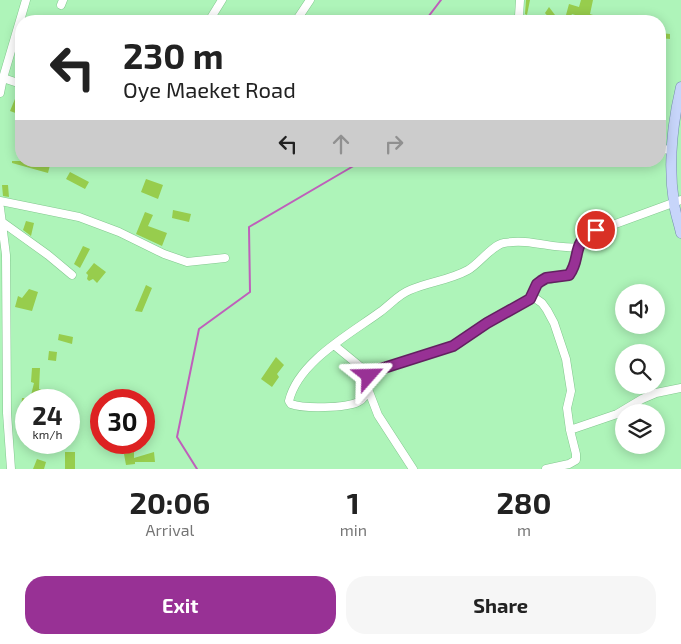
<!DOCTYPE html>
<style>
body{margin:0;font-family:"Exo 2",sans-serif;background:#f6f6f6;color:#222;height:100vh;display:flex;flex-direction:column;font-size:19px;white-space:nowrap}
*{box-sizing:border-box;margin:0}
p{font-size:16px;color:#767676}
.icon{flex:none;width:28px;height:28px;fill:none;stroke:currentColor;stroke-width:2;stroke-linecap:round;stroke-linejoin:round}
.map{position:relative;height:469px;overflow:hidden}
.drawer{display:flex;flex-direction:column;background:#fff;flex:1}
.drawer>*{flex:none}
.banner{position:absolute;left:15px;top:15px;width:651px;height:152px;border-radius:20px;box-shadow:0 2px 12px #0003;background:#fff;color:#222;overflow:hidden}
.controls{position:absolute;left:615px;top:284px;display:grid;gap:10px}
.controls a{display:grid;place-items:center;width:50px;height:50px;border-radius:50%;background:#fff;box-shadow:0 2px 12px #0003;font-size:25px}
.speed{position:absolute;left:15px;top:389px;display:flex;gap:10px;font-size:25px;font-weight:700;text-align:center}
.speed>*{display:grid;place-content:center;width:65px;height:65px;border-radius:50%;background:#fff;box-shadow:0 2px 12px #0003;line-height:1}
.speed small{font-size:12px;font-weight:400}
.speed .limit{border:8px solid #d22;background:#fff;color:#111}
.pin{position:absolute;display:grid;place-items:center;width:42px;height:42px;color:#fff;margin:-21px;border:2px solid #fff;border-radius:50%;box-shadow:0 1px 5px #0007}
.me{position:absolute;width:55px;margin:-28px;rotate:65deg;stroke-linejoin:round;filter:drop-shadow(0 0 4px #0008)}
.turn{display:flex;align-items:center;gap:18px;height:105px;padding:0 25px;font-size:22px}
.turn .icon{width:65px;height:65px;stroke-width:2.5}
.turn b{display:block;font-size:35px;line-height:42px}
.lanes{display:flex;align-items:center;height:48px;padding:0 25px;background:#0003;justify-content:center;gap:25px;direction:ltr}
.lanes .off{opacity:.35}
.eta{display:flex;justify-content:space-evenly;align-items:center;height:85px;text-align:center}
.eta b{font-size:30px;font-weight:700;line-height:35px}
.button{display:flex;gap:10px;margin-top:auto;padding:10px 25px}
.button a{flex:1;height:58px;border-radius:20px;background:#983195;color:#fff;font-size:20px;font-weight:700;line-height:58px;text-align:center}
.button a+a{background:#f6f6f6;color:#222}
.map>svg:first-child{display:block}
</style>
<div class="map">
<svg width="681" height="469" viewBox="0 0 681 469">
<rect width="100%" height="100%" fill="#aef4b9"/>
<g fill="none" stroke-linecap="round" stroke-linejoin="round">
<!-- stream -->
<path stroke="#bf5fbb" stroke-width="2" d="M425,21L441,0
M197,469L177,437L199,329L250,292L249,227L362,161"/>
</g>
<!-- building -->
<path fill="#97cd4d" d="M526,0H530L527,15L525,14Z
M581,0H593L590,14L593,15L591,20L572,14L571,16L566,15L569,4L579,7Z
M549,7L555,15L550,19L545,13Z
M660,33L670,34V39L660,38Z
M17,94L21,96V115L10,111Z
M12,161H51L48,173L12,163Z
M70,172L89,182L85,189L66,179Z
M146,179L163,185L158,199L141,192Z
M2,185H8L9,197L3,196Z
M173,210L191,214L189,222L172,218Z
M145,212L153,215L148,226L167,233L162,246L136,234Z
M26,221L34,223L31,236L23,230Z
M83,246L90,249L80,268L74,264Z
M94,263L106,272L97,283L93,279L89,281L87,279L88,275L86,273Z
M146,285L152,288L142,312L135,311Z
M29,289L38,292L32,311L15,307L18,296L22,298Z
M59,334L73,337L72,344L58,340Z
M49,351L57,352L56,361L48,360Z
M276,357L284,365L277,374L279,377L272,387L261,379Z
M32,368H40L39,389L45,391L41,398L31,395L34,383L31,382Z
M22,398H26V420L20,419Z
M65,452H75V469H65Z
M134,452V458L154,452L155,462H135V464L126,465L124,454Z
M37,459L46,462L44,469H33Z"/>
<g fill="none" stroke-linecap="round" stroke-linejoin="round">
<defs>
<path id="minor" d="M61,5L63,0
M209,21L222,0
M296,21L310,0
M516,21L519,16L520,0
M3,78L21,84
M0,93L3,78L26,0
M660,150L671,149
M0,201L79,217L119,232L164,254L187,262L225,258
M0,208L6,255L7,413L11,469
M2,222L48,255L72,275
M532,296L542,303L547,310L554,323L566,359L571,391L567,408L570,430
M334,345L368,373
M368,373L418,358L458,344L487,323L530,299L537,284L541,281L569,275C579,263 575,246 588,234L681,200
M368,373V389L378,415L413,469
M368,389C366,394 364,399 358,402C346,408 304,409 291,404L289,401C298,362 350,334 380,312C390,305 399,294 410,290C429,282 450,280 468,270C479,264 492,245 504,243C531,238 554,250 579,247
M546,469L569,464L576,460V454L570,430L617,414L642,399L656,393L681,388"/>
<path id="major" d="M681,87C672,125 668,164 674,203C675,213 679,223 681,233"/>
</defs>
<!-- minor casing -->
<use href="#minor" stroke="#82c78e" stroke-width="9"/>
<!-- major casing -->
<use href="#major" stroke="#748dad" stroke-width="11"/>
<!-- minor -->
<use href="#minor" stroke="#fff" stroke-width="8"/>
<!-- major -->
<use href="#major" stroke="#c7d5fa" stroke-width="10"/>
</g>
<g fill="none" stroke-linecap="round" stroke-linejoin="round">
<defs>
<path id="route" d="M369,376L368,373L453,346L487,323L530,299L537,284L541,281L546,278L569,275C582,258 570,242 596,230"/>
</defs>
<!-- route casing -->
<use href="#route" stroke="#632061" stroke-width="12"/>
<!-- route -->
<use href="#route" stroke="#983195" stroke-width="9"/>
</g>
</svg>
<div class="controls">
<a><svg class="icon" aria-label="sound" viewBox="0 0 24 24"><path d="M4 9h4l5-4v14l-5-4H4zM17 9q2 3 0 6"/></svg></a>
<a><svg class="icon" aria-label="search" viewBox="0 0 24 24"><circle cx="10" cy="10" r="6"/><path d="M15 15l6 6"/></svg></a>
<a><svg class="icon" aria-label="layers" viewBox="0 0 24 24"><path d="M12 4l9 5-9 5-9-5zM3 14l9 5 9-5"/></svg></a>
</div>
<div class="speed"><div>24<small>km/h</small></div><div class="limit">30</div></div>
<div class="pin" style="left:596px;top:230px;background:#d93025"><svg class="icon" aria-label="arrive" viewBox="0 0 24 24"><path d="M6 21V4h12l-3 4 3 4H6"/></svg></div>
<svg class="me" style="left:369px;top:376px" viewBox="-20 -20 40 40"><path d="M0-17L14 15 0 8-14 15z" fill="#983195" stroke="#fff" stroke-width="4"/></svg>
<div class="banner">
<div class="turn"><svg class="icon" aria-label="left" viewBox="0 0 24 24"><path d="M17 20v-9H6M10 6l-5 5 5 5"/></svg><div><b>230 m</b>Oye Maeket Road</div></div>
<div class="lanes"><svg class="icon" aria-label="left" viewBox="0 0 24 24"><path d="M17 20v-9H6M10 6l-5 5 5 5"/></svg><svg class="icon off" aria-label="ahead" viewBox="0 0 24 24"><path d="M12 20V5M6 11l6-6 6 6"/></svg><svg class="icon off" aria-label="right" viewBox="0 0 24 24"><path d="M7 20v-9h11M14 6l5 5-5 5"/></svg></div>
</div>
</div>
<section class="drawer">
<div class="eta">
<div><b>20:06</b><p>Arrival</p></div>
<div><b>1</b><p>min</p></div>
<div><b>280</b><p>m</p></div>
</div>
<div class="button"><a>Exit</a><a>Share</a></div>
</section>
